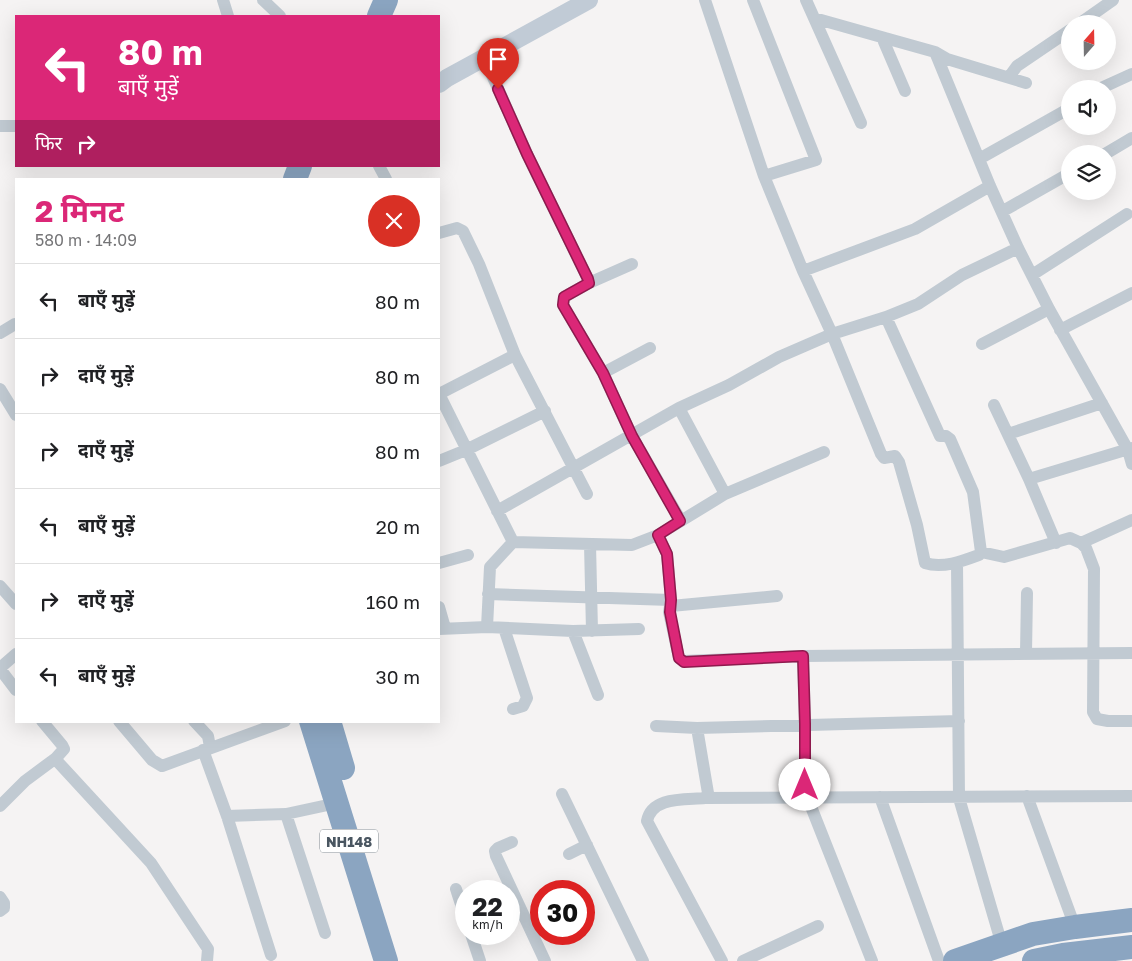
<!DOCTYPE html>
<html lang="hi">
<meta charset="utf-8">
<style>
body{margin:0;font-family:"Golos Text","Noto Sans Devanagari",sans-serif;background:#f6f6f6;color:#202124;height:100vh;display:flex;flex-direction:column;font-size:19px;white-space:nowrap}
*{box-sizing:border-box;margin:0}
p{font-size:16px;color:#757577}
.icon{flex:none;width:28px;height:28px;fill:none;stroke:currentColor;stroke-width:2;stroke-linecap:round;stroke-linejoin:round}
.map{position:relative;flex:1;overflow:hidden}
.details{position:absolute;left:15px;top:178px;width:425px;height:545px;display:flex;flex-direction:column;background:#fff;border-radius:0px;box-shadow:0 5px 20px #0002}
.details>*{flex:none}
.guide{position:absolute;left:15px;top:15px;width:425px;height:152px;border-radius:0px;box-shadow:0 5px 20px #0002;background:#db2777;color:#fff;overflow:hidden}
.needle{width:32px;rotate:20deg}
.tools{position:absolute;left:1061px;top:15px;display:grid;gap:10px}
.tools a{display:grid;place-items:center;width:55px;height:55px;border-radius:50%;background:#fff;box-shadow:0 5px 20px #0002;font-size:25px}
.speed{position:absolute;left:455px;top:880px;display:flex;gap:10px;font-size:25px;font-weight:700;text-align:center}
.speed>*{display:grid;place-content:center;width:65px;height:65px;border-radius:50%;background:#fff;box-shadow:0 5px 20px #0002;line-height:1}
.speed small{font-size:12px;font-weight:400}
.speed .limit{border:8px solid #d22;background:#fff;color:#111}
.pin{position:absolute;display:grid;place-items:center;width:42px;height:42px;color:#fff;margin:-51px -21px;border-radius:50% 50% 50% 0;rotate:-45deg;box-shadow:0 0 5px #0007}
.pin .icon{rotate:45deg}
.me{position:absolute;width:55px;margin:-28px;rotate:0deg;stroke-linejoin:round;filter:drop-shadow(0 0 4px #0008)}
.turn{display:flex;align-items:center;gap:18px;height:105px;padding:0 20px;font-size:22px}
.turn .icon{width:65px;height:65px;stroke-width:2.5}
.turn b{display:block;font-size:35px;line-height:42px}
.then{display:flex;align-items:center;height:48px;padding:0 20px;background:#0003;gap:10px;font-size:19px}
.round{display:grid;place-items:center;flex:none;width:52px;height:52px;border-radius:26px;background:#f6f6f6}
.headline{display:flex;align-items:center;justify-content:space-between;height:85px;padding:0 20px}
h1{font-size:30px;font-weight:700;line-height:38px;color:#db2777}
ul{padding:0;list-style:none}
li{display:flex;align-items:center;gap:15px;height:75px;padding:0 20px;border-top:1px solid #e0e0e0}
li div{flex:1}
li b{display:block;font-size:19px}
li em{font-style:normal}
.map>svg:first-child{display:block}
</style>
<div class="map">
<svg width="1132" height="961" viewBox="0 0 1132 961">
<rect width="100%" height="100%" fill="#f5f3f3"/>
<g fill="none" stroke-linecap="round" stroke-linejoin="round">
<!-- street -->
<path stroke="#c1cad2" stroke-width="12" d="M223,0L228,16
M263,0L280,16
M705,0L764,176L803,271L832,334L881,454L884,458L895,456L899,462L917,525L925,563C942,569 963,561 979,555L981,552L973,492L950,439L946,436H940L886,317
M753,0L816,160L764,176
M806,0L861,123
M814,18L885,38
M1079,24L1113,0
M935,52L990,186L1018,248L1049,309L1128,450L1132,464
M484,57L527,154L588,279L589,283L564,297L563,305L603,373L632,436L681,521
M1009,77L1017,66L1070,30
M1099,89L1132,74
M905,91L884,42L885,38L935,52L947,59L1026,83
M0,126H16
M1105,154L1132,138
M979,159L1070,108
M379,166L386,179
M1003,211L1070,173
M439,233L457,228L463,231L479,264L515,355L587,494
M803,271L915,229L990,186
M1032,275L1127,214
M589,283L632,264
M1060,330L1132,293
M0,333L15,324
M982,344L1049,309
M603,373L650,348
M0,389L16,415
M439,394L513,542L490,567L487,627
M439,394L515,355
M994,405L1029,479L1056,543
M679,408L725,494
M1008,434L1102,403
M439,461L466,450L545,411
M1029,479L1132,448
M497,511L679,408L729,385L779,357L832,334L886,317L918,304L962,275L1018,248
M658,535L667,554L671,600L669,612L679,658L684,661L803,656L805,724V785L808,799L872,961
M513,542L632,545L658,535L725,494L824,452
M1081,543L1132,520
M590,544L592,631
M981,552L1004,557L1070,538L1081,543L1086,548L1094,569L1093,712L1097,719L1108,721H1132
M439,563L468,555
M957,563L959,798L1002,945
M0,586L16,604
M488,594L671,600
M671,606L777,596
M439,607L445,628
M504,628L527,698L523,706L513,709
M439,629L487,627L573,631L639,629
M573,631L598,695
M1026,653L1027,593
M803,656L1132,653
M0,668L16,654
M0,669L16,690
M42,721L62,745L64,749L56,758L57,761L151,863L208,949L207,961
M119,721L152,760L162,766L285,721
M194,721L208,736L210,747
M656,726L697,728L708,793L705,798
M697,728L959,721
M203,750L227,816L271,955
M562,794L643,961
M1027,796L1075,927
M880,797L939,961
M0,806L25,781L56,758
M286,814L325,933
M227,816L286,814L337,803
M512,842L498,848L495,851L496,856L545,961
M569,854L587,845
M456,889L466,920
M0,897L4,903V908L0,911
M471,934L480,961
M722,961L647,821C652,796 685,800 705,798L1132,796
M743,961L818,926"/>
<!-- secondary -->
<path stroke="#c1cbd6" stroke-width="18" d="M439,84L447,78L589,0"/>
<!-- highway -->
<path stroke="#8ba5c1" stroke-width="24" d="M379,16L386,0
M295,179L300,166
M311,721L386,961
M329,721L343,768
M955,961L1033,934L1075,927L1132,920
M1034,961L1063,955L1132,947"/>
</g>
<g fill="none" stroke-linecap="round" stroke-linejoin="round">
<defs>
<path id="route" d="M498,89L527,154L588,279L589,283L564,297L563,305L603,373L632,436L680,521L658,535L667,554L671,600L670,612L679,658L684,662L803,656L805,724V785"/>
</defs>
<!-- route casing -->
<use href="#route" stroke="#8e194d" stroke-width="12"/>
<!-- route -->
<use href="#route" stroke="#db2777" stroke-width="9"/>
</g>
<g text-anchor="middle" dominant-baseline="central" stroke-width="4" stroke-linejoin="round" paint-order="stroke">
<!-- shield labels -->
<rect fill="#fff" stroke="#808990" stroke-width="1" x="320" y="829.5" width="58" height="23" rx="4"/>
<g font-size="14" font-weight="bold" fill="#4a5661">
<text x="349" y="841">NH148</text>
</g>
</g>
</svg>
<div class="tools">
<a><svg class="needle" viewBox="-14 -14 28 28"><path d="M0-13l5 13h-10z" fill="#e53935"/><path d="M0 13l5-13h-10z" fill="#757577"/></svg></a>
<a><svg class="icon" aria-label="sound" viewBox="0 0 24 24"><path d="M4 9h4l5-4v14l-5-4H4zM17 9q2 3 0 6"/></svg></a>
<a><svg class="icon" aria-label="layers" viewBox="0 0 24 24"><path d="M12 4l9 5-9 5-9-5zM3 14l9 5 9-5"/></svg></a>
</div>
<div class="speed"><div>22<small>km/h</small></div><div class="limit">30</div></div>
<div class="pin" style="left:498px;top:89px;background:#d93025"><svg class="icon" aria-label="arrive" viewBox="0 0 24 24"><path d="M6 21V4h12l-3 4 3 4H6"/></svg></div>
<svg class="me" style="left:805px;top:785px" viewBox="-20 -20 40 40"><circle r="19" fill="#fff"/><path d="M0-13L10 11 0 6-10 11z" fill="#db2777"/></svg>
<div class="guide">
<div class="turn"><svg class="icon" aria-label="left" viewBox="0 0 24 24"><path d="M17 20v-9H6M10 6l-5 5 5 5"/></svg><div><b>80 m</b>बाएँ मुड़ें</div></div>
<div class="then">फिर<svg class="icon" aria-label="right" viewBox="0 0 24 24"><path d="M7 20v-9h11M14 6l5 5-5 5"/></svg></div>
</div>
<section class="details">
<div class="headline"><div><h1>2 मिनट</h1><p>580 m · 14:09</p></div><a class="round" style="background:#d93025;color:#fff"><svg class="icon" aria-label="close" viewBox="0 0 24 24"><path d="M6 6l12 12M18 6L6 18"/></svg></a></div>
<ul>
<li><svg class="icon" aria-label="left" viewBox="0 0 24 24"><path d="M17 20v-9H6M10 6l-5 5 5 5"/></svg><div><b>बाएँ मुड़ें</b></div><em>80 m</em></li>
<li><svg class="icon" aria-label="right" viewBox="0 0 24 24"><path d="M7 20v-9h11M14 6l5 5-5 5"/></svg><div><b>दाएँ मुड़ें</b></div><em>80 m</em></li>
<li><svg class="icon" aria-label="right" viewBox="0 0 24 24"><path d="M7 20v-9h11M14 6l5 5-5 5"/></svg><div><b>दाएँ मुड़ें</b></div><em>80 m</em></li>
<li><svg class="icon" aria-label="left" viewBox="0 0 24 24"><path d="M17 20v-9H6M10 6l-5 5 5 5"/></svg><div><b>बाएँ मुड़ें</b></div><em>20 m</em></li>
<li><svg class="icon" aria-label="right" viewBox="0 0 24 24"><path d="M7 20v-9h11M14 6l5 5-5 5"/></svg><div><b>दाएँ मुड़ें</b></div><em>160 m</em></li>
<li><svg class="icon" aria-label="left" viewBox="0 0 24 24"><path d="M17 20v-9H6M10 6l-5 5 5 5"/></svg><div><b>बाएँ मुड़ें</b></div><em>30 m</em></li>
</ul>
</section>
</div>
